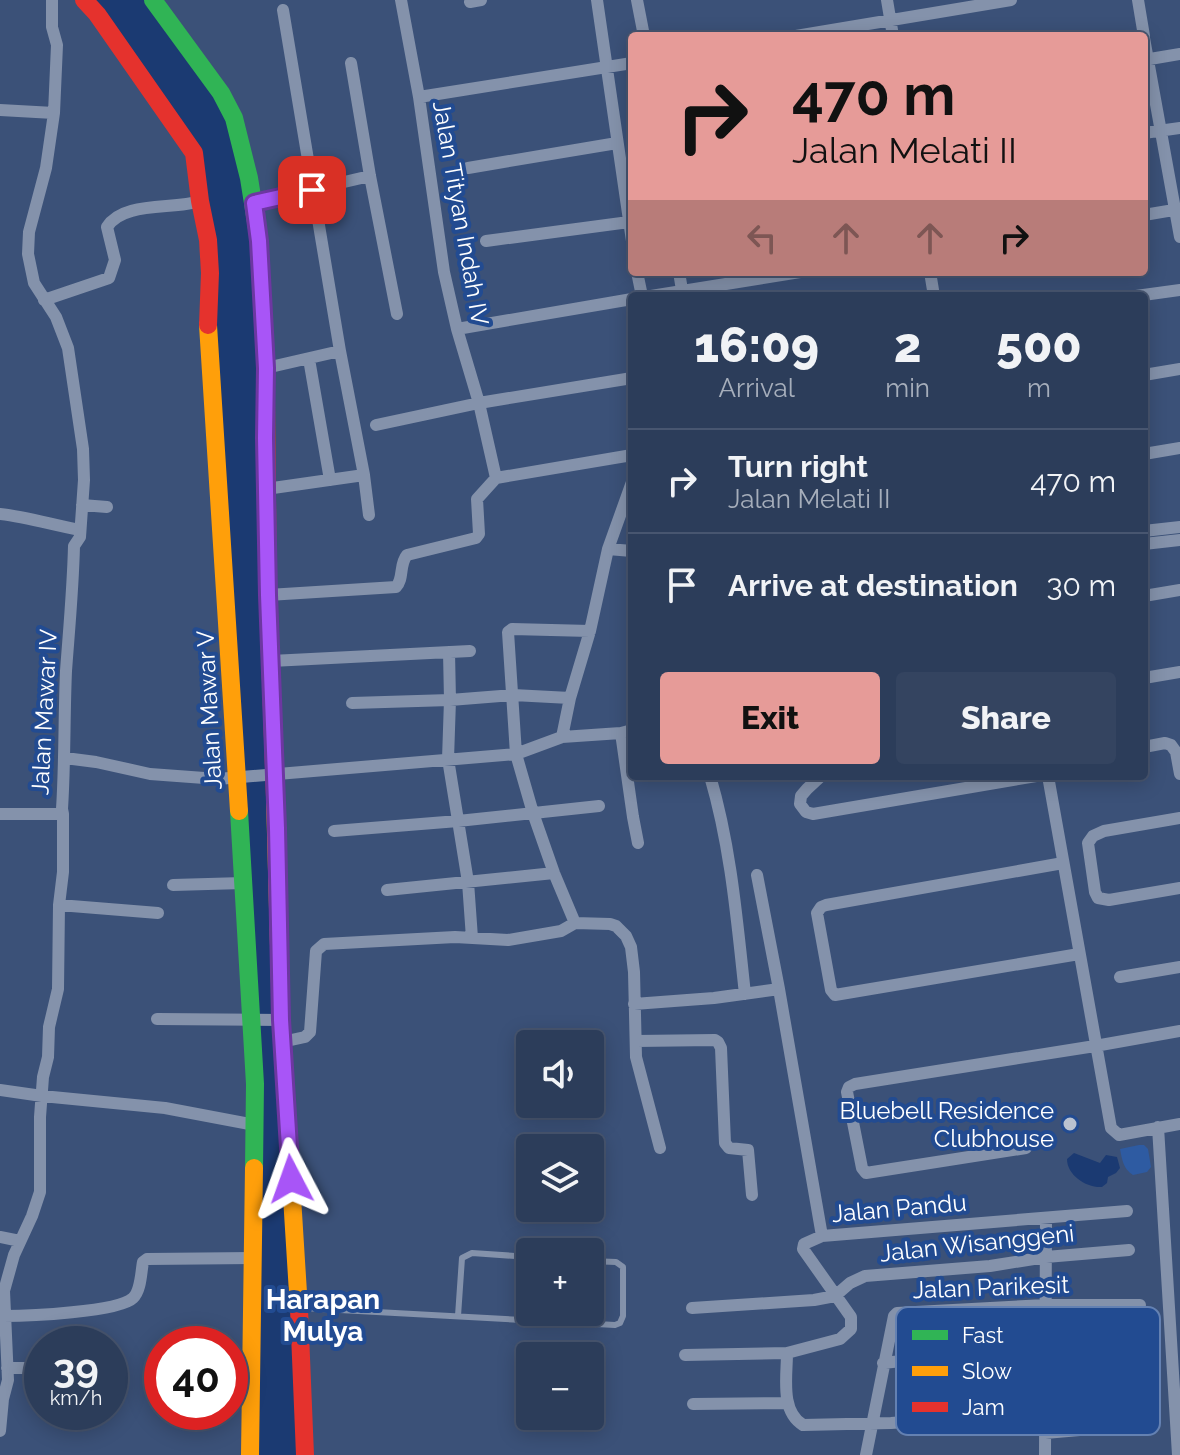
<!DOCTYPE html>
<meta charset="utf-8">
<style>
body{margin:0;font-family:Raleway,sans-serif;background:#344460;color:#f1f3f6;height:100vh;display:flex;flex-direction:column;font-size:30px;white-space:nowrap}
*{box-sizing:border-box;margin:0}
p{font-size:26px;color:#a6aebb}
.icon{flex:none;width:44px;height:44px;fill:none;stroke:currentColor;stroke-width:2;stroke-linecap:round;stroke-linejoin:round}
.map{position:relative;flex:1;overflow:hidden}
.sheet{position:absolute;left:628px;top:292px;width:520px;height:488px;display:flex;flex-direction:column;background:#2c3d5a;border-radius:8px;box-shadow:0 4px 20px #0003,0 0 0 2px #485670}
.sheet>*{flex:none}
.hud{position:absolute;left:628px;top:32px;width:520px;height:244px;border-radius:8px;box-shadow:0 4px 20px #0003,0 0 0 2px #485670;background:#e69b98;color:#111;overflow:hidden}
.buttons{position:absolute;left:516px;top:1030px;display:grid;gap:16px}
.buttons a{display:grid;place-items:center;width:88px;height:88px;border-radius:8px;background:#2c3d5a;box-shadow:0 4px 20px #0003,0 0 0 2px #485670;font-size:40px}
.speed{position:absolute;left:24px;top:1326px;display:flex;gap:16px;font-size:40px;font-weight:700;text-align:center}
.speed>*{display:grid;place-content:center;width:104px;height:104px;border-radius:50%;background:#2c3d5a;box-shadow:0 4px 20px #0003,0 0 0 2px #485670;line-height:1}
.speed small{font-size:20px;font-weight:400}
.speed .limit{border:12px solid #d22;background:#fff;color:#111}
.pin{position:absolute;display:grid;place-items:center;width:68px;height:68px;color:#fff;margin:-34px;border-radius:16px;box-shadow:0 4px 12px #0006}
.me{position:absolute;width:88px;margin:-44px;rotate:356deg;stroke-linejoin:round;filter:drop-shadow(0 0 6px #0008)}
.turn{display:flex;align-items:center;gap:28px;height:168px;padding:0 32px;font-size:36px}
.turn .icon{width:104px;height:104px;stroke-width:2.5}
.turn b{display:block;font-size:56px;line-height:68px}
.lanes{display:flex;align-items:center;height:76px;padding:0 32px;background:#0003;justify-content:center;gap:40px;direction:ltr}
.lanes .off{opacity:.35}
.eta{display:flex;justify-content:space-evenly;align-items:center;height:136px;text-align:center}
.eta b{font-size:48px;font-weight:800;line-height:56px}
.action{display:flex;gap:16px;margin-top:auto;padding:16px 32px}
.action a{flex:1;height:92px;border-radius:8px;background:#e69b98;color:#111;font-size:32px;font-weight:800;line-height:92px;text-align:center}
.action a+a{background:#344460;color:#f1f3f6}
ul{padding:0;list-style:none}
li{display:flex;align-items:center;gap:24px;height:104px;padding:0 32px;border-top:2px solid #485670}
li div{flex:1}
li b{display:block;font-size:30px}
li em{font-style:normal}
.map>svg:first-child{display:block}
</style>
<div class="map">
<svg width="1180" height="1455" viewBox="0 0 1180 1455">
<rect width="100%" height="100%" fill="#3b5178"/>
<!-- green -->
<path fill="#2e5ba2" d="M1139,1145H1144L1148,1149L1151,1167L1147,1172L1133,1175C1123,1169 1122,1159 1120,1149Z"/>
<!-- water -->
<path fill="#1b3a72" d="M84,0H154L221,93L249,178L305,1455H250L255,1125L194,153Z
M1074,1153L1100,1163L1106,1155L1117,1157L1120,1168L1116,1173L1108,1177L1107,1183L1102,1187C1086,1188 1067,1175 1067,1159Z"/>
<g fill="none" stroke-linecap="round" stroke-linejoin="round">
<!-- lane -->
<path stroke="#8492ab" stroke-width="6" d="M303,1308L615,1325L620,1323L623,1316V1267L616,1262L590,1261
M458,1316L462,1258L472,1253L530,1257"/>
<!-- street -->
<path stroke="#8492ab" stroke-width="12" d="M401,0L419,97L444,272L457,329L479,403L496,478
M597,0L632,241
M637,0L644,36
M887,0L893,36
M1138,0L1144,36
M470,2L481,0
M796,36L1011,0
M1144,38L1180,237
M1144,60L1180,54
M351,63L370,176L397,314
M419,97L632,63
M0,110L54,113
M1144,133L1180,128
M468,168L617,143
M254,203L370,176
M1144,215L1180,209
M486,241L629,222
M637,272L642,296
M679,272L683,296
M930,272L934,296
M651,296L800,272
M1136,296L1180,290
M44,300L109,278L115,260L107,227C123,201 173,210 200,201
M457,329L632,299
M340,351L364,475
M309,359L330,480
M266,368L340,351L283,10
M1144,375L1180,369
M376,425L479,403L632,378
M1144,454L1180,448
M266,489L364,475L369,515
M82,505L107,507
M0,514C27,517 53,525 80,530
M1144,531L1180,527
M1144,544L1180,540
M608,549L632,551
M268,595L396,587C404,579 399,564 407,555L476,538L479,534L477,499L496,478L632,455
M1144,596L1180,590
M449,652L450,700L448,759L468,882L472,938
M271,661L470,651
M1144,678L1180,672
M352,703L450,700L513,695L570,698
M621,733L633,817L638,843
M562,737L570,698L590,631L608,549L632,482
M1144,747L1165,743L1171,745L1176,752L1180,774
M65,758L96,762L150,774L218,779L516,754L562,737L621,733L632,730
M710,776C731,847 737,921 745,994
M821,776L807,789L801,796L800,804L806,812L813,814L1036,776
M1048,776L1111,1128L1119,1135L1180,1124
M0,814H63
M1180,818L1104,831L1093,836L1088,843L1095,892L1098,898L1109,900L1180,888
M334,831L458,821L599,806
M1063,863L826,905L821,907L817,913L831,990L835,995L1079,954
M757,875L779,989L822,1236
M173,885L243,883
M387,890L554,873
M59,905L158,913
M575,923L554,873L533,813L516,754L508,632L512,629L590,631
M1120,977L1180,967
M634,1004L714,998L779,989
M157,1019L281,1020
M636,1041L715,1040L718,1042L721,1048L725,1143L729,1148L748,1150L752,1195
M282,1042L305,1037L310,1032L316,951L324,944L455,937L508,940L561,931L575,923L610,924L616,926L626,936L631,947L634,972L636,1057L660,1148
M0,1090L42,1096L165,1108L255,1125
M1158,1127L1178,1455
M1026,1148L866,1173L862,1168L847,1092L849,1087L855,1084L1095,1046L1180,1031
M0,1237L20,1241
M692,1308L814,1300L835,1296L850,1283L865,1276L990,1266L1046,1257L1129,1250
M4,1316C27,1316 119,1312 133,1298C141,1291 141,1272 143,1262L147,1259L253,1258
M787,1353C787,1376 780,1411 803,1425L891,1423L1045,1412
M685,1355L787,1353L840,1339L851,1329V1317L803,1249L804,1244L822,1236L1127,1211
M883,1363L1045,1346
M7,1368H42
M110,1369H111
M1045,1373L1146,1368
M693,1404L787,1403
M0,1431L3,1399L8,1380L4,1291L14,1255L32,1216L40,1192V1117L43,1077L48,1057L49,1027L58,989L59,905L63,872V814L62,809C65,763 64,717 66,671C69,630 73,588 74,546L80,537L84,480L83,449L68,348L56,317L34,283L28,254L29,232L46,168L54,113L57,45L52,27V0
M1045,1433L1149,1424
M866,1455L894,1316L897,1313L1045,1305H1140
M1045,1455L1046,1218"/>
<!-- fast -->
<path stroke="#30b455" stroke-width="18" d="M153,0L221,93L234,118L249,178L259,241L266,368V399
M239,811L255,1084L254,1168"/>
<!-- slow -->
<path stroke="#ff9f0a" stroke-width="18" d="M208,325L239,811
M275,797L281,1020L299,1309
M250,1455L254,1168"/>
<!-- jam -->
<path stroke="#e5322d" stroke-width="18" d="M84,0L97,14L194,153L200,201L208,240L210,273L208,325
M266,399L268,595L275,797
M299,1309L305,1455"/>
</g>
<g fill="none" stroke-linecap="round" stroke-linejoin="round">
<defs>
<path id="route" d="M291,1179L281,1020L277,828L268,595L265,438L266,368L259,241L254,203L312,190"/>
</defs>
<!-- route casing -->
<use href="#route" stroke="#6d37a1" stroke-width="20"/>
<!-- route -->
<use href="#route" stroke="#a855f7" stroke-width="14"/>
</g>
<!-- markers -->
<circle fill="#bac2d0" stroke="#224b91" stroke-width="3" cx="1070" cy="1124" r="8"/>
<g text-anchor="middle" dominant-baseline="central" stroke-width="8" stroke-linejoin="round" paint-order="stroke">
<!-- street labels -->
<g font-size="24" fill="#fff" stroke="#224b91">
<text transform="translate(461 213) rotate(80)">Jalan Tityan Indah IV</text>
<text transform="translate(209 710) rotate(-93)">Jalan Mawar V</text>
<text transform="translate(44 712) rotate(-87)">Jalan Mawar IV</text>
<text transform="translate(899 1208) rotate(-5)">Jalan Pandu</text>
<text transform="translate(977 1243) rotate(-6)">Jalan Wisanggeni</text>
<text transform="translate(991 1287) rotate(-2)">Jalan Parikesit</text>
</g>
<!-- poi labels -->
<g font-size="24" fill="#fff" stroke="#224b91" text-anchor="end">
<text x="1054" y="1110">Bluebell Residence<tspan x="1054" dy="28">Clubhouse</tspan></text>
</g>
<!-- quarter labels -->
<g font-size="28" font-weight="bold" fill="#fff" stroke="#224b91">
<text x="323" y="1299">Harapan<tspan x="323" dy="32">Mulya</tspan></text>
</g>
</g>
<!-- legend -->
<rect x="896" y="1307" width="264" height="128" rx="12" fill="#224b91" stroke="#6481b2" stroke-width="2"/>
<rect x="912" y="1330" width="36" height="10" fill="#30b455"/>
<rect x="912" y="1366" width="36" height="10" fill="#ff9f0a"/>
<rect x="912" y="1402" width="36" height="10" fill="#e5322d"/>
<g font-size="22" fill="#fff">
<text x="962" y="1343">Fast</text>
<text x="962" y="1379">Slow</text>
<text x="962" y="1415">Jam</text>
</g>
</svg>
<div class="buttons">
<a><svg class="icon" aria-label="sound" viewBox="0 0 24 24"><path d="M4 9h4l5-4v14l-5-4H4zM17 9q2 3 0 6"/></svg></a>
<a><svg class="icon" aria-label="layers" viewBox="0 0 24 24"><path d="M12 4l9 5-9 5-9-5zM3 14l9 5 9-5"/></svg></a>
<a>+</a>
<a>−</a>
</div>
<div class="speed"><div>39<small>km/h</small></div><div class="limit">40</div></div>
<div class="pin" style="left:312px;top:190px;background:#d93025"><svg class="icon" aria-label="arrive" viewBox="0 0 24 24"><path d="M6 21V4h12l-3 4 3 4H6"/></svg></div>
<svg class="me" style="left:291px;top:1179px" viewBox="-20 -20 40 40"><path d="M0-17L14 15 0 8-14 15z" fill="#a855f7" stroke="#fff" stroke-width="4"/></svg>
<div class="hud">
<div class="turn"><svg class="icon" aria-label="right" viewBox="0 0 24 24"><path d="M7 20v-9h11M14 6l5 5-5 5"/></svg><div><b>470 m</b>Jalan Melati II</div></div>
<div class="lanes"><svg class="icon off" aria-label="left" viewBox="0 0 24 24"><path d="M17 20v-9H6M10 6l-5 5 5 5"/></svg><svg class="icon off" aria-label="ahead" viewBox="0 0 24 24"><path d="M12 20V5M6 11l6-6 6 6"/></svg><svg class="icon off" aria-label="ahead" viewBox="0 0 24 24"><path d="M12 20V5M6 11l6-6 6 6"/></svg><svg class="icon" aria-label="right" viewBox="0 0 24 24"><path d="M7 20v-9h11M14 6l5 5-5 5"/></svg></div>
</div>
<section class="sheet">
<div class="eta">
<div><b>16:09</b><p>Arrival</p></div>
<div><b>2</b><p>min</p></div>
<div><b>500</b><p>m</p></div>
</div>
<ul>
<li><svg class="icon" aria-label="right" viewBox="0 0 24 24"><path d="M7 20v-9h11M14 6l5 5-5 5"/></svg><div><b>Turn right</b><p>Jalan Melati II</p></div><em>470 m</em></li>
<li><svg class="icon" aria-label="arrive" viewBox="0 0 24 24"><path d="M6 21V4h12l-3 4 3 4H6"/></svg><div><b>Arrive at destination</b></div><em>30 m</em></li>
</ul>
<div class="action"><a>Exit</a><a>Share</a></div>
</section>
</div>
